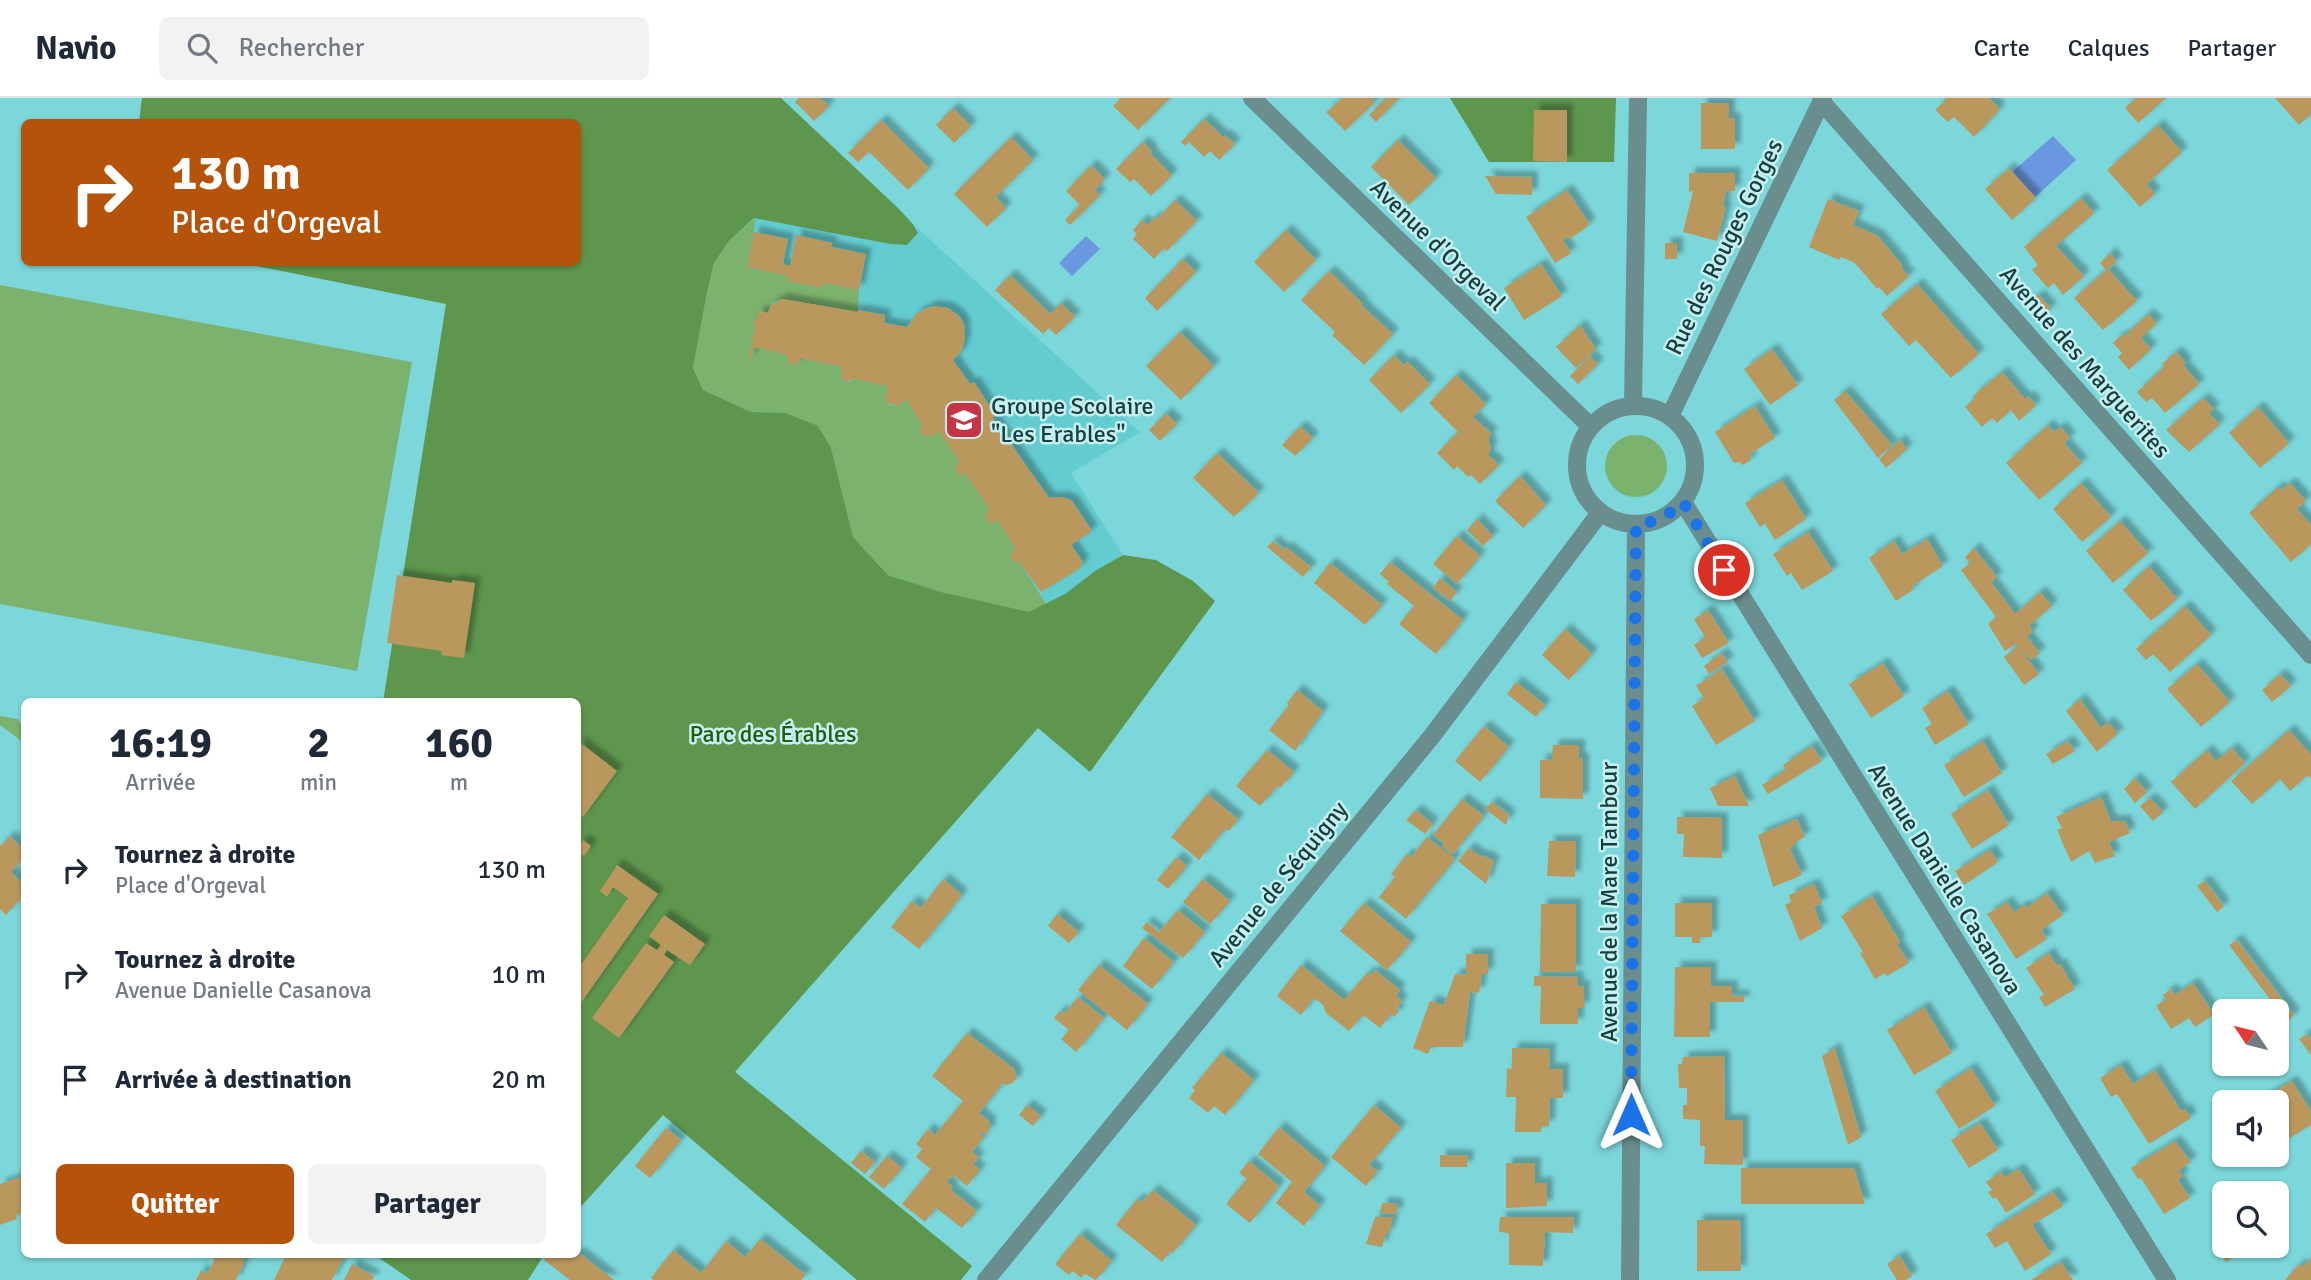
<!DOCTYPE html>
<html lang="fr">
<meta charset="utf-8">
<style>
body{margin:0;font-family:Signika,sans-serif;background:#f2f2f3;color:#1f2937;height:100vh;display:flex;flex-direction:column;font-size:26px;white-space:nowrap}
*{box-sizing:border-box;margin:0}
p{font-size:23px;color:#747a83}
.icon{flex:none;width:38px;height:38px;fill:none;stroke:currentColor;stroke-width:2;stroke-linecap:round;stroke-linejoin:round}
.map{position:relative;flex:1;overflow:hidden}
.side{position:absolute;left:21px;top:600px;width:560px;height:560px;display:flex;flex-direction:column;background:#fff;border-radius:10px;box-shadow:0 2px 5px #0004}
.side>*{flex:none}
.banner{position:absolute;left:21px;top:21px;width:560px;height:147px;border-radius:10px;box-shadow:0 2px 5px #0004;background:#b45309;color:#fff;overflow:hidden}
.needle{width:46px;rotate:305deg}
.fabs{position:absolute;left:2212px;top:901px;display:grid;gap:14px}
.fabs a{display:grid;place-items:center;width:77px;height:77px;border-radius:10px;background:#fff;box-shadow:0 2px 5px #0004;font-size:35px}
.pin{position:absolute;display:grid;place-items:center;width:60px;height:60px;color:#fff;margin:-30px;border:4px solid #fff;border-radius:50%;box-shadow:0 2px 7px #0007}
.me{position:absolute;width:77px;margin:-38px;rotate:0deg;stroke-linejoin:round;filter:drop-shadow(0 0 5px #0008)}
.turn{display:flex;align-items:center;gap:24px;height:147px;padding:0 35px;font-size:32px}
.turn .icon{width:91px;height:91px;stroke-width:2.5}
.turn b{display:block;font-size:49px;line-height:60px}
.eta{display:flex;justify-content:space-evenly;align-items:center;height:119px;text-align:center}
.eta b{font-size:42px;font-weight:700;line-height:49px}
.action{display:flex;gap:14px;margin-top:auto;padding:14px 35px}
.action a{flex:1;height:80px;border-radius:10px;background:#b45309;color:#fff;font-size:28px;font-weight:700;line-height:80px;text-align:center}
.action a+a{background:#f2f2f3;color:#1f2937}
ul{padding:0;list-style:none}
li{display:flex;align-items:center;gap:21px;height:105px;padding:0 35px}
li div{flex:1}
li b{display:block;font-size:26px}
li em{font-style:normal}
header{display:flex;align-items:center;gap:42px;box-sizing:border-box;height:98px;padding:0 35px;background:#fff;border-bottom:2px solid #e0e1e3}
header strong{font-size:33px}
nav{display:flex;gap:38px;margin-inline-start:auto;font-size:24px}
.search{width:490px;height:63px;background:#f2f2f3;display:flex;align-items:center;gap:18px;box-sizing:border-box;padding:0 24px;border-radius:10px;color:#747a83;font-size:26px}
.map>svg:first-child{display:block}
</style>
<header>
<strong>Navio</strong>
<div class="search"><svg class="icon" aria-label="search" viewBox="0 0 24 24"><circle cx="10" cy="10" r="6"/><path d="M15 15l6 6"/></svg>Rechercher</div>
<nav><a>Carte</a><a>Calques</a><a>Partager</a></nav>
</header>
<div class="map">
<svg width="2311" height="1182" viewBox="0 0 2311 1182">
<defs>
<filter id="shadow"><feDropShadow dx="6" dy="-6" stdDeviation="2" flood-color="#0004"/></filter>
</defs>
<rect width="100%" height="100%" fill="#7cd7da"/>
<!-- built -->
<path fill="#63ccd0" d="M755,120L890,146L907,147L918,135L912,125L1140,334L1071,375L1123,457L1095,473L1065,496L1029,515L751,314L707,195Z"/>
<!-- green -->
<path fill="#7bb26d" d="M755,120L754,134L747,169L788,178V183L821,190L823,185L859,192L858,214L782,201C775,202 769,206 768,215L759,213L757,220L752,223L755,229L748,261H751L754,249L787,257L788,265L793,267L799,265L800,260L842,269V283L849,284L854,281L888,288L885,302L889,307L896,308L907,302L922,327L919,332L922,338L928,339L939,334L960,364L955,368L956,375L962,377L967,376L989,411L985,417L990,425L998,423L1016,451L1011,455L1012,462L1020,465L1046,506L1029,515L941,494L888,477L853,439L831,350L785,315L751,314L703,292L693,270L707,195L714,165L729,143Z
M0,187L412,264L357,573L0,506Z
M1605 368a31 31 0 1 1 62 0a31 31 0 1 1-62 0Z
M0,618L18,621L24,632V645L0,627Z"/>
<!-- forest -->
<path fill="#5e964e" d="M142,0H781L898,110L912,125L918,135L907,147L890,146L754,120L729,143L714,165L707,195L693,270L703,292L751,314L785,315L818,328L831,350L853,439L888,477L941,494L1029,514L1065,496L1095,473L1123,457L1156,462L1193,483L1215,503L1090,674L1038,630L735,974L972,1168L961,1182H857L663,1017L578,1112V604H383L446,206L242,165L578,164V24H139Z
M1450,0H1616L1614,64H1489Z
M375,1157H544L528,1182H411Z"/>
<!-- water -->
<path fill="#6a98e0" d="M2053,38L2076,62L2035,99L2012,74Z
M1086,138L1100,151L1072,178L1059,165Z"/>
<!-- building -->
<path fill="#ba975d" filter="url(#shadow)" d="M799,0H820L829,8L814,23L795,4Z
M1121,0H1170L1138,32L1113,8Z
M1343,0H1371L1375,4L1345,33L1326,14Z
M1386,0H1399L1376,24L1369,17Z
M1947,0H1989L2000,11L1974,39L1954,19L1948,24L1935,12Z
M2136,0H2166L2138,25L2125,10Z
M2275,0H2311V16L2299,27Z
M1701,5H1729V20L1735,21V51H1701Z
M953,10L971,28L954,45L936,27Z
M1534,12H1567V64L1533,63Z
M1204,21L1223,39L1225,37L1235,46L1219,62L1210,53L1204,59L1189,44L1185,48L1181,44Z
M881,22L929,70L908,92L869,54L858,64L848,55Z
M2158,27L2182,54L2147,86L2155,96L2140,109L2107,72Z
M1011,39L1033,62L996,99L1006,110L987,129L954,96Z
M1398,42L1436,80L1409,107L1371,69Z
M1143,44L1152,53L1150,55L1172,77L1151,98L1134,81L1130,84L1116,71Z
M1091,67L1105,81L1095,92L1100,97L1070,127L1065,122L1080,107L1066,93Z
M2009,70L2036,100L2012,122L1985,91Z
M1689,75H1735V93H1726L1723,108L1726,109L1717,143L1683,134L1693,93L1689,94Z
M1485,78L1532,79V97L1496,96Z
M1567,92L1589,125L1588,128L1570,141L1568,139L1563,142L1571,155L1555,165L1526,119Z
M2081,100L2094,115L2056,148L2084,178L2063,197L2054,185L2048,190L2032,172L2038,167L2024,149Z
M1828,101L1859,113L1853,127L1878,138L1903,168L1901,170L1909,178L1887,198L1879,189L1877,191L1855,165L1841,159L1839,162L1809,149Z
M1175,102L1197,123L1167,153L1163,151L1154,161L1133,141L1137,136L1133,132L1142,122L1147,127L1155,119L1157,121Z
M1286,132L1316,162L1284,194L1254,164Z
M754,134L788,141L783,166L790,168L796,137L832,145L831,149L866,156L859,192L823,185L822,190L787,183L788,178L747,169Z
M1665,145H1677V161H1665Z
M2110,155L2117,163L2108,171L2137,203L2103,232L2074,200L2106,172L2100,165Z
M1183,161L1196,174L1157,213L1145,200Z
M1541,166L1562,198L1524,222L1504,190Z
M1329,173L1363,206L1361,207L1393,236L1364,267L1332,237L1335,234L1301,202Z
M1010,177L1050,216L1061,205L1075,219L1056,237L1049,230L1043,236L995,192Z
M1917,186L1979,256L1951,280L1916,242L1909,248L1881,216Z
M2039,197L2051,211L2040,220L2028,206Z
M782,201L858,214V212L885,217L884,225L907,229L917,215L932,208L948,210L959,218L964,226L965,241L961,254L953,262L970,286L974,284L996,318L992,319L1049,400L1063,399L1072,403L1092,433L1071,447L1083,464L1079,471L1041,494L1020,465L1012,462L1011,455L1016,451L998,423L990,425L987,422L985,417L989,411L966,376L962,377L956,375L955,368L960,364L939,334L928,339L922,338L919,332L922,327L907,302L897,308L887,305L885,302L888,288L854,281L846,284L841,281L842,269L800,260L799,265L793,267L788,265L787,257L754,249L751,261H748L755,229L752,223L757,220L759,213L768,215L771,207Z
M2148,216L2157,225L2141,240L2151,251L2129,272L2118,259L2122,255L2113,245L2121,237L2123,239Z
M1580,227L1596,251L1576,270L1556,249Z
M1180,234L1214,268L1181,302L1146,268Z
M1772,251L1798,287L1770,307L1744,271Z
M2176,254L2186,265L2183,267L2199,286L2165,315L2152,300L2146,304L2137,294L2164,269L2162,266Z
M1394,257L1404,267L1408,264L1430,286L1401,315L1369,282Z
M1590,258L1598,266L1578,286L1570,278Z
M2002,274L2025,301L2028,298L2036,307L2019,323L2011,312L1997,325L1992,320L1982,329L1965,309L1975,300L1973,298Z
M1456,277L1486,306L1473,319L1492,336L1488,340L1491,350L1488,357L1499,367L1480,386L1471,377L1468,379L1457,368L1454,372L1437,355L1458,334L1429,305Z
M1845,293L1892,347L1878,360L1834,302Z
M2203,300L2214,311L2209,316L2220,326L2189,354L2166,332Z
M1755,308L1775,340L1750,356L1751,362L1743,367L1739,364L1734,365L1715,334Z
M2258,309L2289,345L2260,370L2229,335Z
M1166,315L1177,326L1160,343L1149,332Z
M2048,327L2054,334L2061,329L2070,340L2064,345L2082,365L2039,402L2006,365Z
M1300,328L1313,340L1295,358L1282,347Z
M1900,342L1907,351L1886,370L1879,361Z
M1217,355L1259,395L1234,419L1193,380Z
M1520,378L1546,407L1523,430L1495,403Z
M1782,382L1806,421L1775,442L1765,426L1760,429L1745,405Z
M2081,385L2111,419L2082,444L2053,411Z
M2290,385L2306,403L2297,411L2311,427V446L2291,464L2249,415L2278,389L2281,392Z
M1477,421L1493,438L1483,448L1467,432Z
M2120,423L2148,455L2113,485L2086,453Z
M1808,434L1833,473L1802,492L1791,475L1787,478L1773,456Z
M1457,438L1480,458L1457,486L1433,466Z
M1927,441L1943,468L1912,488L1914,491L1896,503L1869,460L1894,443L1902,456Z
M1273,443L1284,452L1286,449L1311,469L1303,479L1267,449Z
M1974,450L1997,479L1991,484L2015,516L2040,494L2052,508L2029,528L2033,534L2027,539L2040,555L2031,562L2016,546L2005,553L1988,526L1996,519L1961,472L1970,465L1965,459Z
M1390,464L1463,522L1436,556L1399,526L1414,508L1387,486L1389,484L1380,476Z
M1330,465L1382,507L1365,527L1314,485Z
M2149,468L2177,501L2151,523L2123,492Z
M397,477L452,485V482L475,485L464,560L441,557L442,553L387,545Z
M1440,480L1457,494L1450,503L1433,490Z
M2185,508L2211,537L2170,574L2153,556L2146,562L2136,551Z
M1708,512L1729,545L1702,560L1694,547L1705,539L1694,521Z
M1565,531L1592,556L1569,582L1542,557Z
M2018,548L2039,576L2024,587L2004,559Z
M1722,555L1728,564L1709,576L1704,568Z
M1883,565L1904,598L1871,620L1849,586Z
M2197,566L2230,604L2201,629L2167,591Z
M1722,571L1755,623L1716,647L1692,608L1704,600L1696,588Z
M2280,576L2291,588L2272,604L2262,592Z
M1516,584L1545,607L1536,619L1507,596Z
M1297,592L1323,613L1295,653L1269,632L1289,607L1287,605Z
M1948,593L1969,626L1935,647L1925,630L1932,626L1922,610Z
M2080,601L2101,630L2108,624L2118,635L2097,654L2066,613Z
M1484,628L1509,649L1480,684L1455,663Z
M2289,632L2311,657V680L2308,677L2290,693L2280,681L2252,706L2231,683Z
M578,643L617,673L583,719L581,718L578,723Z
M1983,643L2002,675L1964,699L1944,667Z
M2068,643L2075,653L2053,666L2046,656Z
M1553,647H1579V660L1583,661V701L1540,700V662L1552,661Z
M1812,648L1822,663L1768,696L1762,687L1786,672L1783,667Z
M2232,650L2245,665L2195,711L2171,684L2207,652L2216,663Z
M1267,652L1294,674L1280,690L1278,688L1260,708L1236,688Z
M1735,678L1749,708H1718L1710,690Z
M2135,680L2147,694L2135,705L2124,691Z
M1988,692L2009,727L1972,751L1951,716Z
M1207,696L1238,721L1229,733L1225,731L1199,762L1171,739Z
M2101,699L2111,723H2125L2130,735L2109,744L2115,758L2095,765L2089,753L2071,764L2057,732L2062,730L2056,719Z
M2150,700L2163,714L2153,723L2140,708Z
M1462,701L1484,718L1452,757L1442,748L1444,745L1433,737Z
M1492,704L1509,717L1506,727L1485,711Z
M1416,712L1433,726L1425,736L1406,722Z
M1677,719L1722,720V760L1683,759L1684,736H1677Z
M1797,721L1805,739L1797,743L1790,751L1802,777L1773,789L1758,737Z
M10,738L24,752V760L11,774L24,787V797L6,817L0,811V748Z
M1427,739L1455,761L1406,821L1379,799L1395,779L1391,776L1407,756L1411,759Z
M583,742L591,748L584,758L578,754V749Z
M1549,743H1576L1575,779L1547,778Z
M1469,750L1481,759L1482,757L1494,763L1486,786L1458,763Z
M1990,752L1998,764L1964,787L1955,773Z
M1177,759L1187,768L1168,791L1157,782Z
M617,767L658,796L578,909V871L628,800L613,789L607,799L600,793Z
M943,781L962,797L919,851L891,829L912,803L921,810Z
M1203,781L1230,803L1210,826L1183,804Z
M2205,783L2224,808L2217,814L2197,788Z
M1814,786L1822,805L1814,809L1822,830L1800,843L1785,807L1791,804L1789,797Z
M2047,795L2063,817L2041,832L2047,841L2016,861L1987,816L2007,804L2014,814L2024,807L2026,810Z
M1872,798L1900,844L1897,846L1909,865L1887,878L1885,875L1875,881L1860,855L1863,854L1841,818Z
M1364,805L1411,844L1387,872L1340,833Z
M1675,805H1712V839H1700V845H1692V839H1675Z
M1541,806H1576V874H1540Z
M1178,812L1205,834L1183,860L1142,830L1147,824L1159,834Z
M1057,816L1079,834L1069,845L1048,828Z
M664,817L705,846L690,867L667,852L664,857L674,864L619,940L592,920L646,845L657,852L661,847L649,838Z
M1144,840L1174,864L1152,891L1123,868Z
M2237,842L2294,917L2287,924L2229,847Z
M2049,855L2057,868L2060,866L2075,891L2045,909L2039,899L2044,897L2026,870Z
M1466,856H1488V876H1482L1479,895L1470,894L1463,949H1431L1428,956L1413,950L1430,903L1444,907L1455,876L1466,877Z
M1099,867L1148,906L1127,932L1078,892Z
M1301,867L1344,902L1368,874L1371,877L1375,872L1400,892L1396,897L1402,903L1396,911L1399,913L1394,919L1391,916L1380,930L1363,917L1349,933L1326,915L1323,907L1314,900L1301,917L1277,898Z
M1675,869H1711V888H1732V898H1744V904H1710V939H1674Z
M1534,878L1578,879V888L1584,889V910H1578V926H1540L1541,888H1534Z
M2193,885L2214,916L2195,929L2189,920L2171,931L2156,908L2166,901L2163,897L2171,891L2175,897Z
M1078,899L1104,920L1076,954L1061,941L1069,932L1054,920L1060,913L1064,916Z
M1924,909L1952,955L1914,977L1887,932Z
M967,935L1014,971L1017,979L1013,985L1006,987L1003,985L979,1015L989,1023L990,1028L988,1035L980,1036L984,1039L972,1054L979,1060L973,1066L980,1072L967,1088L953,1077L947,1084L953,1089L951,1092L977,1113L962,1130L936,1110L925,1124L902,1106L931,1071L916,1059L922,1051L916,1046L928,1031L935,1037L963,1003L932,978Z
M2307,936L2311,941V957L2299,941Z
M1512,950L1550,951L1549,971H1563V1000H1550L1549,1028H1542L1541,1034H1515L1516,999H1506L1507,970L1512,971Z
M1835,950L1861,1039L1848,1047L1822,958Z
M1221,955L1254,982L1225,1017L1214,1008L1208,1015L1189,1000L1195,992L1192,990Z
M1724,958L1725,1022H1743V1067L1704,1066L1705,1048H1700V1022L1683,1021V1007H1687V990H1679L1678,966H1682L1683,959Z
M2121,967L2133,986L2155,972L2181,1013L2185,1011L2191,1020L2149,1046L2117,996L2111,999L2100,980Z
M1971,970L1995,1008L1959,1031L1935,993Z
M2292,983L2311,1013V1027L2278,1047L2277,1004H2256Z
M1027,1007L1041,1018L1033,1028L1019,1017Z
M1374,1007L1401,1030L1369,1067L1378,1073L1366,1088L1331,1059Z
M1980,1025L1998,1052L1969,1070L1951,1042Z
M1279,1029L1325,1068L1304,1094L1320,1107L1304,1128L1276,1105L1292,1084L1258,1056Z
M666,1030L681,1042L650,1080L635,1068Z
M2175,1043L2191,1064L2179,1072L2183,1078L2178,1082L2190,1100L2164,1116L2141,1080L2138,1081L2131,1070Z
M861,1053L875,1064L865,1076L851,1065Z
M1440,1057L1468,1058L1467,1069H1440Z
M887,1058L902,1070L884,1091L869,1079Z
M1249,1063L1279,1088L1250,1125L1226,1106L1247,1081L1239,1075Z
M1506,1065H1535V1085H1547V1108L1506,1110Z
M1741,1070H1854L1865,1106H1741Z
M2019,1071L2035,1096L2006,1115L1996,1099L1993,1101L1988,1094L1992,1092L1986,1084L2001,1074L2005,1079Z
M24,1078V1114L16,1117L17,1121L0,1127V1086Z
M1153,1092L1196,1127L1173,1155L1171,1153L1162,1164L1116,1127L1137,1101L1142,1104Z
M2053,1094L2063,1108L2032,1127L2051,1156L2025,1173L2007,1143L1995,1150L1986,1136Z
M1382,1105L1397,1106V1116L1380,1115Z
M1375,1119H1393L1389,1135H1386L1382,1149L1366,1146Z
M1500,1119H1574L1573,1135L1545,1134L1543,1168L1509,1167V1135L1499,1134Z
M1697,1122H1740L1741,1173H1697Z
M1080,1136L1112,1163L1096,1182L1085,1176L1081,1180L1073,1173L1069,1177L1055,1166Z
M760,1141L806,1177L801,1182H654L651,1180L673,1152L701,1175L726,1143L745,1159Z
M2224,1147V1148H2262L2251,1154L2248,1150L2226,1164L2218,1151Z
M578,1154L614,1182H570L544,1162L547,1157H578Z
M212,1157H242L244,1165L236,1182H196L201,1172L207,1176L214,1163Z
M286,1157H345L332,1182H274Z
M1900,1158L1912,1178L1906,1182H1897L1887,1166Z
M2311,1160V1182H2285L2299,1166L2303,1169Z
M2061,1164L2073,1182H2031Z
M352,1166L374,1178L372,1182H344Z"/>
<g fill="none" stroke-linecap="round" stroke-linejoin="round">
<!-- minor -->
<path stroke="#6a8d8e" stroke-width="18" d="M1252,0L1590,328
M1821,3L2311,557
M1633,307L1638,0
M1577 367a59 59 0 1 1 118 0a59 59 0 1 1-118 0Z
M1670,318L1823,0
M1683,404L2167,1182
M986,1182L1432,638L1600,415
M1630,1182L1636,427"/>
</g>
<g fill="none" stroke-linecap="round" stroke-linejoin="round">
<!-- route -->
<path stroke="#1a73e8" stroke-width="12" stroke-dasharray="0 21.6" d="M1631,1017L1636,427C1656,424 1668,418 1683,404L1724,472"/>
</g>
<!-- icons -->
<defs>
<symbol id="school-square" viewBox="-11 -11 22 22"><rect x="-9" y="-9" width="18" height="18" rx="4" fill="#c53546" stroke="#c5eff0"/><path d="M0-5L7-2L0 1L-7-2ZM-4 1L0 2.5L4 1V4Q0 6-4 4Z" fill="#fff"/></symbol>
</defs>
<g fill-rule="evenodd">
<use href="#school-square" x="942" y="300" width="44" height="44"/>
</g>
<g text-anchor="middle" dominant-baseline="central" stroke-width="5" stroke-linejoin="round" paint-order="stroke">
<!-- street labels -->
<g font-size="24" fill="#173e3f" stroke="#c5eff0">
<text transform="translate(1438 147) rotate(44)">Avenue d'Orgeval</text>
<text transform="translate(1724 149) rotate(-64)">Rue des Rouges Gorges</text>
<text transform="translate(2085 264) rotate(49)">Avenue des Marguerites</text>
<text transform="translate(1945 781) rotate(58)">Avenue Danielle Casanova</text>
<text transform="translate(1278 786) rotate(-51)">Avenue de Séquigny</text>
<text transform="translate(1609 804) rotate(-90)">Avenue de la Mare Tambour</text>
</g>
<!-- poi labels -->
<g font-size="24" fill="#173e3f" stroke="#c5eff0" text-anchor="start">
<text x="991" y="308">Groupe Scolaire<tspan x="991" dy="28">"Les Erables"</tspan></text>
</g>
<!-- park labels -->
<g font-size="24" fill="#235a0f" stroke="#c5eff0">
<text x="773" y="636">Parc des Érables</text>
</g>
</g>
</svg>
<div class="fabs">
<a><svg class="needle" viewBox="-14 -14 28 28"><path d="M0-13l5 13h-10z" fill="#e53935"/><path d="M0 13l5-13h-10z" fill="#747a83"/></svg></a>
<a><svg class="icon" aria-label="sound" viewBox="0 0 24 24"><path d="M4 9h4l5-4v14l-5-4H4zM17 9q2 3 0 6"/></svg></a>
<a><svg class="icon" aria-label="search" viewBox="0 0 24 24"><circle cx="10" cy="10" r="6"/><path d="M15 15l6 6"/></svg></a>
</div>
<div class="pin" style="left:1724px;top:472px;background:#d93025"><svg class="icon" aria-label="arrive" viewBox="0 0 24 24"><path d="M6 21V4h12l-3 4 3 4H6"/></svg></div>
<svg class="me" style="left:1631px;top:1017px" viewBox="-20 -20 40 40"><path d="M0-17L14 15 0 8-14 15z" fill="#1a73e8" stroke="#fff" stroke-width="4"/></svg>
<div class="banner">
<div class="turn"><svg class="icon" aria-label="right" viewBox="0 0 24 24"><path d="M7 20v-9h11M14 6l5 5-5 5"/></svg><div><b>130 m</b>Place d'Orgeval</div></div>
</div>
<section class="side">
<div class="eta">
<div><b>16:19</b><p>Arrivée</p></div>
<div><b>2</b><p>min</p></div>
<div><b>160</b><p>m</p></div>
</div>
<ul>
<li><svg class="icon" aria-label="right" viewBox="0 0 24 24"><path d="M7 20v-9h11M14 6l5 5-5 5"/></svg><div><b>Tournez à droite</b><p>Place d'Orgeval</p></div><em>130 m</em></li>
<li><svg class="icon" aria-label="right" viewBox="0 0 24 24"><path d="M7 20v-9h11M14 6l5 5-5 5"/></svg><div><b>Tournez à droite</b><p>Avenue Danielle Casanova</p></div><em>10 m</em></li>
<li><svg class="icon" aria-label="arrive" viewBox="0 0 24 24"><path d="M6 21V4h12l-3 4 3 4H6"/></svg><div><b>Arrivée à destination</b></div><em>20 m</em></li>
</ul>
<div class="action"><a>Quitter</a><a>Partager</a></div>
</section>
</div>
